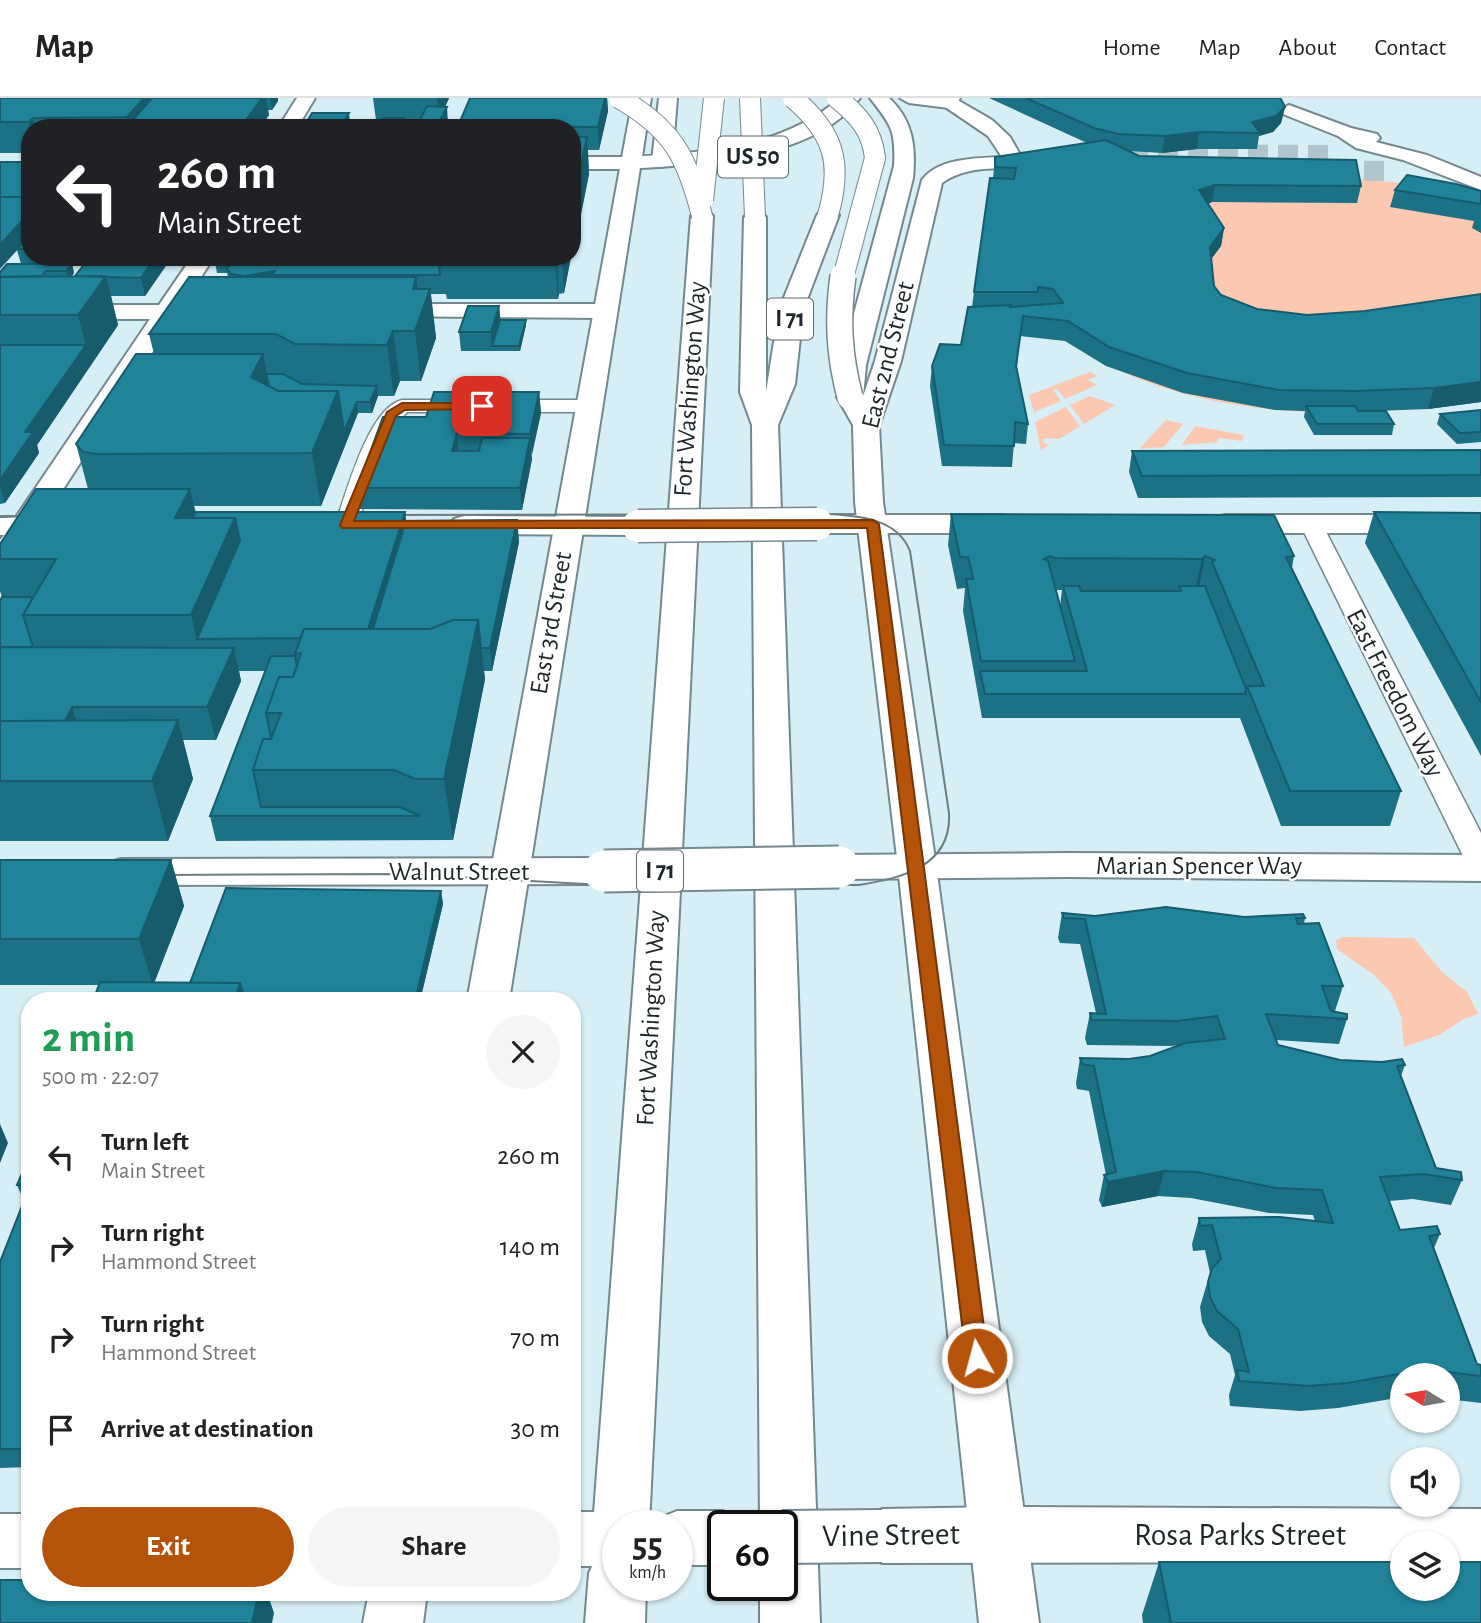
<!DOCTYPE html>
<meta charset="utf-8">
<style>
body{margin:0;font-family:"Alegreya Sans",sans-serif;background:#f6f6f6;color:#222;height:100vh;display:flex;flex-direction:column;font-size:26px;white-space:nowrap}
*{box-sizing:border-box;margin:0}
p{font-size:23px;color:#767676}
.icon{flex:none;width:38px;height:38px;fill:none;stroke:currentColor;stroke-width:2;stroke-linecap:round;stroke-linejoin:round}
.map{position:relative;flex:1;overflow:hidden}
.sheet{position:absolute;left:21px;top:894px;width:560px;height:609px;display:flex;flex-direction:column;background:#fff;border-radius:28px;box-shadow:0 2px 5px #0004}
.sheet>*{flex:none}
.banner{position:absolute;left:21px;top:21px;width:560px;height:147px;border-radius:28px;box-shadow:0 2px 5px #0004;background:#202124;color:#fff;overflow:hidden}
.needle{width:46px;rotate:281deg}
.fabs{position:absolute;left:1390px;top:1265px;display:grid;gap:14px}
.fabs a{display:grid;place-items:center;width:70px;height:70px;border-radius:50%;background:#fff;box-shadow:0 2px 5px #0004;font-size:35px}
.speed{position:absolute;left:602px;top:1412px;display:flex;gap:14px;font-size:35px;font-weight:700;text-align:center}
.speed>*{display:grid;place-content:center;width:91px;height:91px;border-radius:50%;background:#fff;box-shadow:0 2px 5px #0004;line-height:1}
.speed small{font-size:18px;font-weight:400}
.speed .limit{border:4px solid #111;border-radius:10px;background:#fff;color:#111}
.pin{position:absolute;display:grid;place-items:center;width:60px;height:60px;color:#fff;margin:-30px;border-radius:14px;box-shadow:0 4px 10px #0006}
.me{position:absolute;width:77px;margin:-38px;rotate:353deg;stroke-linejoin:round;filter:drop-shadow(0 0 5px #0008)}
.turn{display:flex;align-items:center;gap:24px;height:147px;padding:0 21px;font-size:32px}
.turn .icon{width:91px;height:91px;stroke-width:2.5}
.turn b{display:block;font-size:49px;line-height:60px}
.round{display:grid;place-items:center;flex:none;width:74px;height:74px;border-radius:37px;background:#f6f6f6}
.summary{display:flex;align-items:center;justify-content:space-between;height:119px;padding:0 21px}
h1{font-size:42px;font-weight:700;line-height:52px;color:#1e9e55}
.button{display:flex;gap:14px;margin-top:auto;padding:14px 21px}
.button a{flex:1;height:80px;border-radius:42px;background:#b45309;color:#fff;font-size:28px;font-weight:700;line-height:80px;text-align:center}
.button a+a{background:#f6f6f6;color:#222}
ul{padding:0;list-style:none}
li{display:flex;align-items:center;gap:21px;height:91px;padding:0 21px}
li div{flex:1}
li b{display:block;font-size:26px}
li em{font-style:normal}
header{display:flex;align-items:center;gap:42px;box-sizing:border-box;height:98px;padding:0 35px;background:#fff;border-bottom:2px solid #e0e0e0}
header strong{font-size:33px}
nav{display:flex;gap:38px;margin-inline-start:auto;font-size:24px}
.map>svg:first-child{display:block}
</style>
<header>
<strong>Map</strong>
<nav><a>Home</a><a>Map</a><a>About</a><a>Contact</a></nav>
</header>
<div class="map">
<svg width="1481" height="1525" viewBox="0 0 1481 1525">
<rect width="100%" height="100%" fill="#d6eef5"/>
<!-- green -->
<path fill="#fdc8b1" d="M1324,77L1418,87L1481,106V304C1438,307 1396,312 1353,314C1253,318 1122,295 1047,226L1091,86Z
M1090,274L1097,278L1088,282L1097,287L1065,301L1057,291L1053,292L1061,303L1034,314L1029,297Z
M1090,298L1115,307L1084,326L1070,307Z
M1066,309L1080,328L1059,341L1045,340L1042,344L1049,347L1041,352L1035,324Z
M1166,322L1183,326L1164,349L1139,351Z
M1195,328L1244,337L1242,343L1218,340L1217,344L1182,347Z
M1344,839L1414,840L1442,874L1467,894L1478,916L1464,921L1439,937L1404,949L1401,918L1391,895L1374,877L1337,851L1336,842Z"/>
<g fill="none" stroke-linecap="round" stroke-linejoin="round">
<!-- secondary-tunnel -->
<path stroke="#b1c6cc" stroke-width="20" stroke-dasharray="20 10" stroke-linecap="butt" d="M1098,56L1333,57
M1304,72L1394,73"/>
<defs>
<path id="street" d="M402,302H589L596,304L599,308L596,312L589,314H407C379,343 371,390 357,427L354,432H338L335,427C346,397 368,310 402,302Z
M1311,419L1319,421L1322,426L1481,735V774L1470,771L1466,764L1300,426L1303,421Z"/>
<path id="secondary" d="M297,0H315L297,30H278Z
M932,0H954L992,22L1010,39L1022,60L1055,63L1058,67L1055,71L1048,73C1015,71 970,64 942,85L901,263L879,328L875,334L866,336L857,334L853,328L875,263L922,82C938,60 977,60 1002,59L988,38Z
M1289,7L1351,30L1377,36L1380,40L1376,44L1427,57L1481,79V92L1403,62L1356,50L1338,38L1283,16L1280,12Z
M572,59H631L638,61L641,65L638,69L631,71H572Z
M192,159H214L183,207L226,209L230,214L226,219L174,221L45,419L74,422L79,428L74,434L34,437L11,471L0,474V442L4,437H0V419H16L150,221H0V207H159Z
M380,206H605L613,208L617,213L613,218L605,220L372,218L368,213L372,208Z
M817,417H1004L1014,420L1019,426L1014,432L1004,435H817L807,432L802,426L807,420Z
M1225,417H1481V435H1225L1215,432L1210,426L1215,420Z
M464,418L638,419L648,422L653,428L648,434L638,437L464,436L454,433L449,427L454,421Z
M1067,755L1481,757V783L1067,779L839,781L825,778L820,769L825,760L839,757Z
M604,760L618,764L623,773L618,782L604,786L121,787L107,783L102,774L107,765L121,761Z
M999,1409L1481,1411V1465H1447V1446H1402V1464L882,1465L862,1457L854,1438L862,1419L882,1411Z
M677,1413H723L743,1421L746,1428H723V1467H677V1428H654L657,1421Z
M572,1414H618L638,1422L641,1428H618V1468H572Z
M0,1416H30V1470H0Z"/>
<path id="primary" d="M840,0H860C815,60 708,66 640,70L509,903H467L621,65L624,61L631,59C705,54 781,51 840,0Z
M900,0H960L955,9L949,10L909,5Z
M866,320L875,322L879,328L883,404L936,768L1039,1525H979L898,768L855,404L853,328L857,322Z
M369,1494H427L423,1525H363Z"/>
<path id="highway" d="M633,0H651L641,65L638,69H624L621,65Z
M659,0H677L672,63L662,69L652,63Z
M870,0H889C913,22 916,49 913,80L866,267L863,299L879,328L875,334L866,336L857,334L837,299L840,267L894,68C896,32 891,27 870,0Z
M828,111L835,113L839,117L803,212L795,286L778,327L820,1525H760V1488H782V1428H760L752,327L740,294L744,119L748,115H762L766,119V294L779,212L817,117L821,113Z
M702,112L709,114L713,118L649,1428H618V1488H646L645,1525H585L589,1475L598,1455L610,1450L601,1447L593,1428L691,118L695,114Z"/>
</defs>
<!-- street casing -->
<use href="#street" stroke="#73898f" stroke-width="3"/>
<!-- secondary casing -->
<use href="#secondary" stroke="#73898f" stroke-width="4"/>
<!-- primary casing -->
<use href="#primary" stroke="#73898f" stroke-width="4"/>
<!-- highway casing -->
<use href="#highway" stroke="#73898f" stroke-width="4"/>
<!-- street -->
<use href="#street" fill="#fff" fill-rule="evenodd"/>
<!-- secondary -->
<use href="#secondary" fill="#fff" fill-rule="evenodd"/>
<!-- primary -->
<use href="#primary" fill="#fff" fill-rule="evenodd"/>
<!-- highway -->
<use href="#highway" fill="#fff" fill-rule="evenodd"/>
<!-- tram -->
<path stroke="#6d7d81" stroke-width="2" d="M0,419L38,418
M157,777L404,776L603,787H859C901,780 952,769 949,715L910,453C897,420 859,418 828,416L385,417"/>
<defs>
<path id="secondary-bridge-far2" d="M638,428L817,426"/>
<path id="secondary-bridge-far1" d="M604,773L839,769"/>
<path id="secondary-bridge" d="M782,1439L882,1438"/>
<path id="highway-bridge-far1" d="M619,0C673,31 687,59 702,118
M750,0L755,119
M793,0C834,35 843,65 828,117
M837,0C858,17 872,32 875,60L843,180
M703,102L714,0"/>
<path id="highway-bridge" d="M843,178C837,221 839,257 850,299"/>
</defs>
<!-- secondary-bridge-far2 casing -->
<use href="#secondary-bridge-far2" stroke="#73898f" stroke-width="35" stroke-linecap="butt"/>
<!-- secondary-bridge-far1 casing -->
<use href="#secondary-bridge-far1" stroke="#73898f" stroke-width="45" stroke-linecap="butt"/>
<!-- secondary-bridge casing -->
<use href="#secondary-bridge" stroke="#73898f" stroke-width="56" stroke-linecap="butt"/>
<!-- highway-bridge-far1 casing -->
<use href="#highway-bridge-far1" stroke="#73898f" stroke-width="22" stroke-linecap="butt"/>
<!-- highway-bridge casing -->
<use href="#highway-bridge" stroke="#73898f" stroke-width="28" stroke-linecap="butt"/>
<!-- secondary-bridge-far2 -->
<use href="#secondary-bridge-far2" stroke="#fff" stroke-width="32"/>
<!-- secondary-bridge-far1 -->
<use href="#secondary-bridge-far1" stroke="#fff" stroke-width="41"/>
<!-- secondary-bridge -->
<use href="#secondary-bridge" stroke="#fff" stroke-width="52"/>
<!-- highway-bridge-far1 -->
<use href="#highway-bridge-far1" stroke="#fff" stroke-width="20"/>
<!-- highway-bridge -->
<use href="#highway-bridge" stroke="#fff" stroke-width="25"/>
</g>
<!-- wall -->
<path fill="#1c7184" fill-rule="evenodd" d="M0,0H278V3L272,12H268L269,17L260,30H30V55H0Z
M373,0H449L445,9L448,25L376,22Z
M470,0H607L608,13L599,52H588L589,76L578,131H576V136L572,155V30H458Z
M989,0H1280L1285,9L1281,25L1273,34L1259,38L1257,51H1197L1162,55L1129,53L1139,58L1361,88L1357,105L1212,104L1208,106L1224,130L1221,148L1211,161L1214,188L1221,197L1257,211L1307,217L1365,213L1481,196V304L1428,311L1375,313L1394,326L1392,337H1314L1304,319L1305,313L1275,312L1183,295L1106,268L1065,243L1020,238L1017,269L1028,326L1026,346L1014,345L1012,369L942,368L930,288L932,268L961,247L972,209L974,194L993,80L995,59L1087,45Z
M30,64V159H70L65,165L21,166L17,152Z
M1395,92L1481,93V135L1472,130L1474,123L1390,109Z
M172,159L145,198H111L118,227L37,347L39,355L5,405L0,406V174L72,166L74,175L72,178H75Z
M214,159H571L564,195L559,196L558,201H447L446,196H431L436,240L421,283H400L394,298H378L372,315H358L321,408H194L196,414H405L406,423L517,422L519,444L492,573H484L485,581L453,742L216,743L210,718L266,573H239L241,583L216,642H183L193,681L168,743H0V503L2,499L0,493V446L88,391L76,346L154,256L149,236L228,179L227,175H217Z
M499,208L500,222H526V227L520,253H461L459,234Z
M539,294L541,315L531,357L532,361L522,412L360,411L357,390L426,319Z
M1481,312V344L1457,346L1437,326L1440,316Z
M1481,352V399L1138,400L1129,374L1132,353Z
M1374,414L1481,415V658L1365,445Z
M951,416L1294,458L1292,470L1401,693L1390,728H1281L1240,620H982L963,513L965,490L957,491L948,447ZM1056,492H1062L1060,508ZM1080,492H1179L1081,493Z
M0,762H171L184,808L154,885H190L441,793L443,806L420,903H93L99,887H0Z
M1062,815L1095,818L1305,820L1304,826L1343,888L1335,913H1332L1347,921L1339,946L1276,942L1278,947L1340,962L1405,967L1401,978L1436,1070L1462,1082L1451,1107L1413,1101L1389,1103L1400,1132L1440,1136L1434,1150L1477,1266L1481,1267V1305L1447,1301V1278H1402V1299L1338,1310L1300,1313L1230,1308L1229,1297L1235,1277L1230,1256L1209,1238L1202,1224L1200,1209L1210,1175L1205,1152L1193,1153L1192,1146L1199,1120L1315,1123L1313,1117L1269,1115L1191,1100L1158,1098L1102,1109L1099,1102L1104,1077H1106L1089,993L1077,991L1076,985L1080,960L1129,961L1150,958L1180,947L1171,948L1087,947L1085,940L1090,915H1096L1080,846L1060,845L1058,840Z
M30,1057V1369L0,1370V1164L24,1103L17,1087Z
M1159,1464L1481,1525H1143L1142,1517Z"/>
<!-- shaded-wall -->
<path fill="#165c6c" d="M144,0H157L129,30L127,19Z
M262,0H266L269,17L260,30H240Z
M270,0H278V3L272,12Z
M437,0H449L439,23Z
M605,0H607L608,13L599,52L598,29Z
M447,9L448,25L446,30H436Z
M1285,9L1281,25L1273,34L1259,38L1260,35L1252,24Z
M349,15L350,24L347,30H340Z
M33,20L36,30H30L29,24Z
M1199,34L1197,51L1162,55L1165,38Z
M587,39L589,76L578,131L576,91Z
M1215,87L1212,104L1196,110L1199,92Z
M573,91L576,136L572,155V96Z
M30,114V138L0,171V147Z
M1224,130L1221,148L1207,167L1210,149Z
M64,159H70L65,165Z
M155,159H172L145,198L141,180Z
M555,159H557L559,196L558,201Z
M562,159H571L564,195Z
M72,166L74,175L68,183L66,173Z
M275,173L272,177L274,192L247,197L244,178Z
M106,178L118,227L37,347L39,355L5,405L0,389V382L25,334L86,247L78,217Z
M416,179L421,216L430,191L436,240L421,283L415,233L413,191Z
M499,208L501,227L492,248L491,234Z
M526,222V227L520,253L519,248Z
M393,233L400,283L394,298L387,247Z
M263,256L272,306L251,279Z
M1481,284V304L1428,311L1434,290Z
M377,288L378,298L372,315L370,304Z
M338,293L357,304L358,315L321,408L312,355Z
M539,294L541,315L532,357L530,336Z
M457,335L459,356L452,353Z
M530,340L532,361L522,412L520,390Z
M190,391L202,443L175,420Z
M405,414L409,445L378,550L365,540Z
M235,420L247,475L197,541L191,517Z
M517,422L519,444L492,573L490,550Z
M1205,458L1199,490L1195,492L1202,461Z
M478,522L485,581L453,742L444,681Z
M234,550L241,583L216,642L207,609Z
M72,609L82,643L52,648Z
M178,622L193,681L168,743L152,683Z
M171,762L184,808L153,888L139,841Z
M441,793L443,806L420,903H415Z
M240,885L245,903L236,898Z
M0,1026L8,1045L0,1065Z
M1164,1073L1158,1098L1102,1109L1108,1084Z
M259,1494H267L274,1515L272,1525H252Z"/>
<!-- building -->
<path fill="#20839a" stroke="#165c6c" stroke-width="2" d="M0,0H144L127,19L33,20L29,24H0Z
M152,0H262L240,30H126Z
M470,0H605L598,29L458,28Z
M1026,0H1280L1281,1L1285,9L1276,18L1252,24L1260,35L1199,34L1165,38L1118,36L1094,30Z
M427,8L447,9L436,30H393L398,22H420Z
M312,15H349L340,30H303Z
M384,20H404L403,22H398L393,30H378Z
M572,39H587L576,91H572Z
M1106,42L1139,58L1356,62L1361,88L1215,87L1199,92L1224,130L1210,149L1214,188L1221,197L1257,211L1307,217L1365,213L1481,196V284L1434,290L1356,293L1279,292L1187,275L1109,249L1068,223L1023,218L1016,268L1028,326L1015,324L1014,348L944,347L932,268L940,246L961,247L968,209L1011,207L1010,209L1063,205L1053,191L1038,189V194H974L990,80L1014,81L1016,70L995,69V59Z
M0,64H30V99H0Z
M1407,77L1456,86L1481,93V106L1395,92Z
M0,99H30V114L0,147Z
M30,137V151H17Z
M90,159H155L141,180L75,178Z
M252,159H438L440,177H272L275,173L244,178L231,176L226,170L239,161Z
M7,166H72L66,173H46L42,178L0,179V174Z
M106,178L78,217H0V179Z
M189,179H416L413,191H430L415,233H393L387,247L295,246L276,236H149Z
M468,208H499L491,234H459Z
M500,222H526L519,248H492Z
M0,247H86L25,334H33L0,382Z
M136,256H263L251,279L278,293H338L312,355L98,356L83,354L76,346Z
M266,276H283L302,286L377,288L370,304H357L344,333L338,293H278L269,288Z
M434,294H539L530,336L457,335L452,353H479L482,340H530L520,390H357L383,319H426Z
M1306,308H1355L1358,313H1386L1394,326H1317Z
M1481,312V334L1460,335L1440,316Z
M1481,352V377L1142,378L1132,353Z
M36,391H190L175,420H235L191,517H23L56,461H0V446Z
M196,414H405L368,531H304L300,540L197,541L240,443L235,420H192Z
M1374,414L1481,415V604Z
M951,416L1274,417L1294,458L1286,459L1401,693H1290L1247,588H1264L1212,464L1215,462L1205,458L1202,461L1055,460L1050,458L1044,461L1048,463L1075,563H981L966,481H973L971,470L968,459H960Z
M517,422L490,550H481L478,522H453L430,531H373L406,423Z
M1063,488H1079L1081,493H1181L1179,488H1205L1246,591L1245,596H985L980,573H1087Z
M2,499H33L23,517L33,549H0V503Z
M453,522H478L444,681H415L394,672H253L263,641H271L281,615H266L279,579H293L301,555L295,556L304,531H430Z
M0,549L234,550L207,609H72L65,623H0Z
M271,558H295L297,568L293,579H279L266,615L271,640V641H263L253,672L261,709H400L420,718H210Z
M178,622L152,683H0V623Z
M0,762H171L139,841H0Z
M226,790L441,793L415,903H407V900L244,898L240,885H190Z
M1166,809L1244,819L1303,816L1305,820H1296L1298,826L1319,825L1343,888H1322L1331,913L1347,916V921L1266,916L1278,947L1340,962L1382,964L1402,961L1405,967L1397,968L1436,1070L1461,1074L1462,1082L1423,1076L1380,1079L1400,1132L1437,1128L1440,1136L1429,1138L1477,1266L1481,1267V1278L1439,1273L1410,1274L1348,1285L1309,1288L1239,1283L1237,1272L1249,1274L1238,1231L1217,1213L1210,1199L1208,1184L1212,1170L1221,1161L1212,1127L1200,1128L1199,1120L1280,1119L1333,1125L1322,1092L1276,1090L1197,1074L1164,1073L1108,1084L1104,1077L1116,1074L1094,968L1082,966L1080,960L1129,961L1150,958L1185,945L1225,941L1217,918L1177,923L1091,922L1090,915L1106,916L1085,821L1064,820L1062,815L1095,818Z
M100,884L240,885L236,898L407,900L406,903H93Z
M30,1057V1087H17Z
M24,1103H30V1351H0V1164Z
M1159,1464H1402V1491H1447V1464H1481V1525H1171Z
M0,1482H30V1494H259L252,1525H0Z"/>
<!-- route -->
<path fill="#b45309" stroke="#753606" stroke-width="2" d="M482,305L488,308L486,311L405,312L396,318L354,423L873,422L879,426L988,1260L985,1267L977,1270L970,1267L966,1260L867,430H342L340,427L387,314L402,305Z"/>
<g text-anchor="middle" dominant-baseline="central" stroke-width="5" stroke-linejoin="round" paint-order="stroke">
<!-- shield labels -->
<g fill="#fff" stroke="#616768" stroke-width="2">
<rect x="718" y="38.5" width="70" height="41" rx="5"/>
<rect x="767" y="200.5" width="46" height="41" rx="5"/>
<rect x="637" y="752.5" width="46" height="41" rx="5"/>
</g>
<g font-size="24" font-weight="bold" fill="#1d2628">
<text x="753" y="59">US 50</text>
<text x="790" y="221">I 71</text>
<text x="660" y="773">I 71</text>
</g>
<!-- street labels -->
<g font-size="26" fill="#1d2628" stroke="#fff">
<text transform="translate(888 257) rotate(-76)">East 2nd Street</text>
<text transform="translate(690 291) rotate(-86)">Fort Washington Way</text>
<text transform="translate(551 525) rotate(-80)">East 3rd Street</text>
<text transform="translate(1395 595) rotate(63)">East Freedom Way</text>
<text x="1199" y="768">Marian Spencer Way</text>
<text x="459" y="774">Walnut Street</text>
<text transform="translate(651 920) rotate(-87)">Fort Washington Way</text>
</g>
<!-- near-street labels -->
<g font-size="32" fill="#1d2628" stroke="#fff">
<text transform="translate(891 1437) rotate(-1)">Vine Street</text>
<text x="1240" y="1437">Rosa Parks Street</text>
</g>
</g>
</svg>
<div class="fabs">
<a><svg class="needle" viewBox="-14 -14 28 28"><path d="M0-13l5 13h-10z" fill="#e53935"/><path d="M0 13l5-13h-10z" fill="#767676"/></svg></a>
<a><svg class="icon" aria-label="sound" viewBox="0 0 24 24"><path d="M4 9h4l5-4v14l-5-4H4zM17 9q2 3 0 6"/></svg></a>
<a><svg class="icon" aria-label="layers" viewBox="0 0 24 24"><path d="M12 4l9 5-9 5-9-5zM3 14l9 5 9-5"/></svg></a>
</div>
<div class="speed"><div>55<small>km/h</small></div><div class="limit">60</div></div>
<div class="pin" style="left:482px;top:308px;background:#d93025"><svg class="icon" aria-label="arrive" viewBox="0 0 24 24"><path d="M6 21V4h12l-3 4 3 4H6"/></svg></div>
<svg class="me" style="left:977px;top:1260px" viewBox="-20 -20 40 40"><circle r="17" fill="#b45309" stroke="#fff" stroke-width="3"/><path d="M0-11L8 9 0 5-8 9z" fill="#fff"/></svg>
<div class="banner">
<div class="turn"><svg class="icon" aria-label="left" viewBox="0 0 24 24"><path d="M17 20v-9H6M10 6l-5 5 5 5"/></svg><div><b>260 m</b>Main Street</div></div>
</div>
<section class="sheet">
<div class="summary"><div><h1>2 min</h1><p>500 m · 22:07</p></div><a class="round"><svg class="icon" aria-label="close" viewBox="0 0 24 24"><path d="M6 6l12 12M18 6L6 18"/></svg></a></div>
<ul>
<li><svg class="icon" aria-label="left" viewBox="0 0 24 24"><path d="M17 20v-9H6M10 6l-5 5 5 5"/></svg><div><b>Turn left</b><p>Main Street</p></div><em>260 m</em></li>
<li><svg class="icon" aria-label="right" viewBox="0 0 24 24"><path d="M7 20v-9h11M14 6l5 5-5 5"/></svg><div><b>Turn right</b><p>Hammond Street</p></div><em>140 m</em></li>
<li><svg class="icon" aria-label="right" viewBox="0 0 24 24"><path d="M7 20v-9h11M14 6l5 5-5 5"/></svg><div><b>Turn right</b><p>Hammond Street</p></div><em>70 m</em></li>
<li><svg class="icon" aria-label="arrive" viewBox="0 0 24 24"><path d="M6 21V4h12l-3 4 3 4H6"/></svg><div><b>Arrive at destination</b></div><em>30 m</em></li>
</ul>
<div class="button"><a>Exit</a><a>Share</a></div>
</section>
</div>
